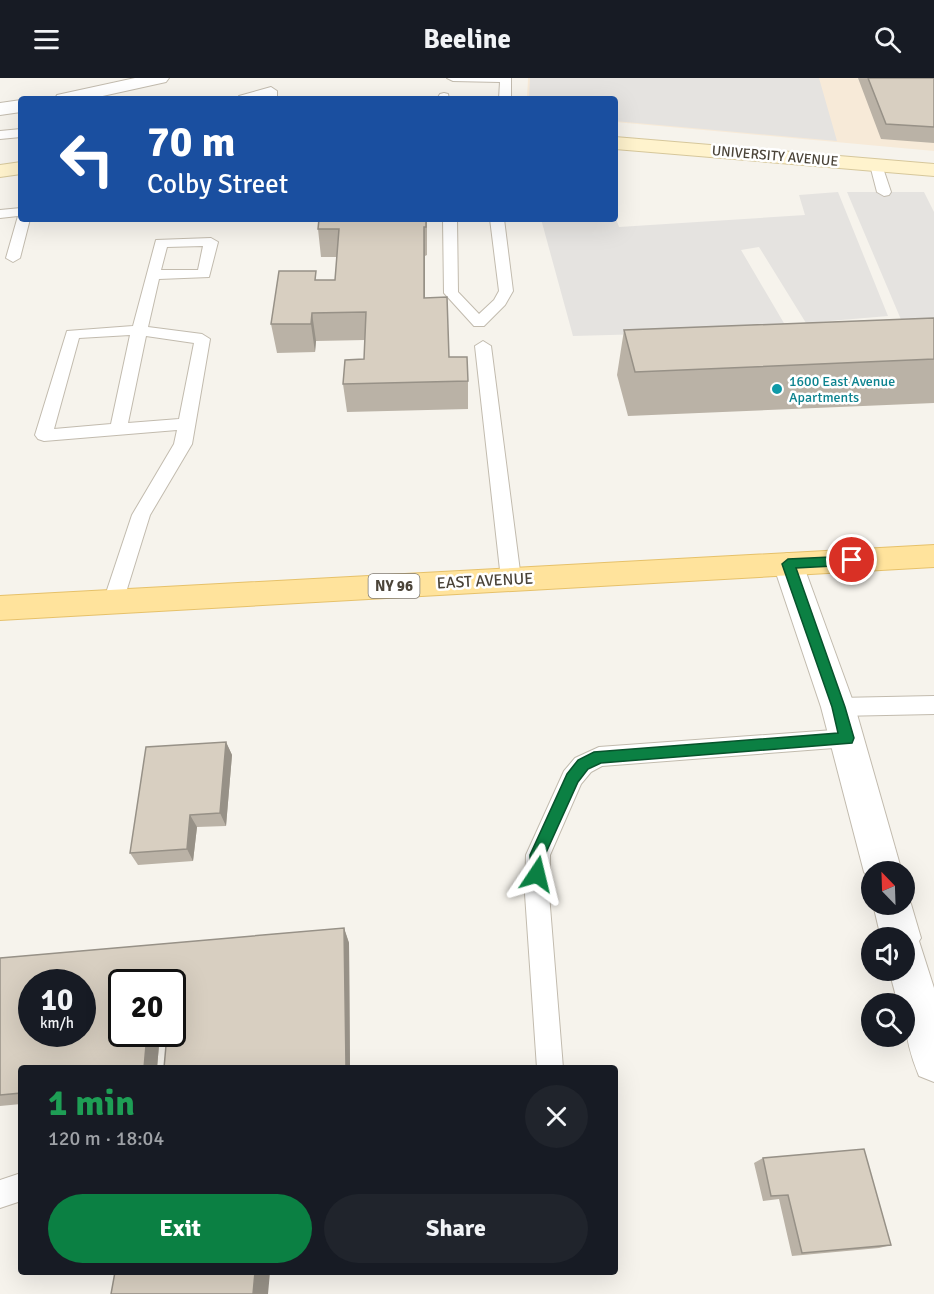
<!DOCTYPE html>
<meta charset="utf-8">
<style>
body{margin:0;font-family:Signika,sans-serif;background:#20242c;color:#f1f3f6;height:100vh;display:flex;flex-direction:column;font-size:22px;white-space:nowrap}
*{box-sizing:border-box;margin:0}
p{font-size:20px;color:#9ea1a6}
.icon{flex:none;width:33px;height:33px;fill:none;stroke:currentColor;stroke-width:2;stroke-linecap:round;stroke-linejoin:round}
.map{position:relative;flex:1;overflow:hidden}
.side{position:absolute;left:18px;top:987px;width:600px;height:210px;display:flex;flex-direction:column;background:#171b24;border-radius:6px;box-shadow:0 6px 24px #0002}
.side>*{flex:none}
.banner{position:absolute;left:18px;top:18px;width:600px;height:126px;border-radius:6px;box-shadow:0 6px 24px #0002;background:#1a4fa0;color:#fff;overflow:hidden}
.needle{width:39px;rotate:337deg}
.buttons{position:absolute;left:861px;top:783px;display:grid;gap:12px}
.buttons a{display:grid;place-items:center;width:54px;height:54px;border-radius:50%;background:#171b24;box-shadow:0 6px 24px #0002;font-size:30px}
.speed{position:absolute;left:18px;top:891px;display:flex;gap:12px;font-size:30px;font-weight:700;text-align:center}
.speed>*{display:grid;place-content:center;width:78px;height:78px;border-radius:50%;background:#171b24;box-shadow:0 6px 24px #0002;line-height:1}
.speed small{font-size:15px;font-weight:400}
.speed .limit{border:3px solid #111;border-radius:9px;background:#fff;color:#111}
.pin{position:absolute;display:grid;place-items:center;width:51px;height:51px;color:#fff;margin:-26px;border:3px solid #fff;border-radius:50%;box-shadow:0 2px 6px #0007}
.me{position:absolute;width:66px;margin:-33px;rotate:10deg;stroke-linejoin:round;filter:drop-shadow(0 0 4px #0008)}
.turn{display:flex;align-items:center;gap:21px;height:126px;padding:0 30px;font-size:27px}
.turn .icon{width:78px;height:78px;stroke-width:2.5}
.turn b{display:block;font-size:42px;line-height:51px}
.round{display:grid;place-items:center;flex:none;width:63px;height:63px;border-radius:32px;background:#20242c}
.headline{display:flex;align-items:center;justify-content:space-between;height:102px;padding:0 30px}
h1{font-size:36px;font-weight:700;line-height:45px;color:#1e9e55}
.button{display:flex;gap:12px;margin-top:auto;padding:12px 30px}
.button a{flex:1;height:69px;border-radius:36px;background:#0b8043;color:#fff;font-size:24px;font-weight:700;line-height:69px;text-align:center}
.button a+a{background:#20242c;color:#f1f3f6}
header{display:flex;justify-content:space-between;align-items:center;height:78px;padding:0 30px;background:#171b24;font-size:27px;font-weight:700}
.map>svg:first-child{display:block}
</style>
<header><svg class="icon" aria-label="menu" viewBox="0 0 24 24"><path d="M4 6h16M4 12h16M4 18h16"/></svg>Beeline<svg class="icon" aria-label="search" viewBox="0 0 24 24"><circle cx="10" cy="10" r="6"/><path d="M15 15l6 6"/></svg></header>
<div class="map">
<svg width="934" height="1216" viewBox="0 0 934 1216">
<rect width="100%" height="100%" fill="#f6f3ec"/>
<!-- commercial -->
<path fill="#f7ead8" d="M528,0H934V73L615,44V21H527Z"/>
<!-- parking -->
<path fill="#e5e3e0" d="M530,0H819L837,63L615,43V21H529Z
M838,114L888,238L806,245L759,169L741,172L788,252L573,258L541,141H615V138L619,149L805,137L799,117Z
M847,114H924L934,134V277H916Z"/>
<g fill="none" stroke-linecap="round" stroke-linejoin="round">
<defs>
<path id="service" d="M447,0H511V21H499L500,4L453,3Z
M271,9L277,13V21H265V18L237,21L239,18Z
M444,15L448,16L449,21H437L440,16Z
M21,51V59L0,61V53Z
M876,83L882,87L891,114L889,117L884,118L877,114L870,87Z
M21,130V141H30L20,180L13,184L6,180L18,138L0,140V132Z
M443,141H457L458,214L479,236L494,222L499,213L490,141H504L513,213L505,227L484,248H474L444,215Z
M211,160L218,164L209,199L159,201L148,249L202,256L210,261L192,366L150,437L123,524L120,529L113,532L106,529L103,524L132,437L174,366L177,352L44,363L38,361L35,357L67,253L133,248L156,162ZM203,168L198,192H161L167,169ZM130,257L111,346L54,351L79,260ZM146,258L194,265L179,341L128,345Z
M483,263L491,268L521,501L518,506L511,508L504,506L501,501L475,268Z
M934,618V636L838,638L830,635L827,629L830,623L838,620Z
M847,651L855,653L858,660L855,667L847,669L602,688L591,694L581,706L550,777L549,816L563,990H537L525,816L526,777L564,693L575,680L599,669Z
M21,1095V1123L0,1130V1102Z"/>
<path id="minor" d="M788,475L799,478L803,486L855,629L902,794H872V807L864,794L821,629L773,486L777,478Z
M904,813L911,826L921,860L919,863L934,910V1004L919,998C909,974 904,952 904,926H898L889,892H904V860H881L873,826H904Z"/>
<path id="tertiary" d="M135,0H169L166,4L89,21H55L57,17Z
M21,22V34L0,37V25Z"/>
<path id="secondary" d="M615,59L934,86V98L615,71Z
M21,84V96L0,99V87Z"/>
<path id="primary" d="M934,467V489L0,542V518Z"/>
</defs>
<!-- service casing -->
<use href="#service" stroke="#c2bbae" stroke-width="2"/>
<!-- minor casing -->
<use href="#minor" stroke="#c2bbae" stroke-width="2"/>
<!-- tertiary casing -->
<use href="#tertiary" stroke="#c2bbae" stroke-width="2"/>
<!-- secondary casing -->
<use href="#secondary" stroke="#d6c79b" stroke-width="2"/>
<!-- primary casing -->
<use href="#primary" stroke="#e6c16a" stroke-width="2"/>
<!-- service -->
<use href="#service" fill="#fff" fill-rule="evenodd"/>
<!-- minor -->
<use href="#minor" fill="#fff" fill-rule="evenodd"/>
<!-- tertiary -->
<use href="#tertiary" fill="#fff" fill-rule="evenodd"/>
<!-- secondary -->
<use href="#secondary" fill="#fff3cd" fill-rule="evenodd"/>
<!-- primary -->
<use href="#primary" fill="#ffe39c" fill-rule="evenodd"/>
</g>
<!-- wall -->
<path fill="#bab2a6" d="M858,0H934V65L881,61Z
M427,141V177L425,178V220L449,279L468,303V331L347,334L343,306L364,281L365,262L316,263L315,274L277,275L271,246L317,202H335L337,179H321L318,151Z
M934,240V325L628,338L617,297L624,252Z
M226,664L232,677L226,748L197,749L193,783L138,787L130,775Z
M344,850L349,865L350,990H164L172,904L122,956H160L157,990H21V1026L0,1028V880Z
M763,1080L891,1167L879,1170L792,1178L779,1121L763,1123L754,1085Z"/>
<!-- shaded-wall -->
<path fill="#979187" d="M424,149L425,178V248L424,220Z
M312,235L316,263L315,274L311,246Z
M226,664L232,677L226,748L220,735Z
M190,737L197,749L193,783L187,771Z
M344,850L349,865L350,990H347L346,988Z
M147,956H160L157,990H144Z
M255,1194H270L268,1216H253Z"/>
<!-- building -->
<path fill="#d8cfc1" stroke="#979187" stroke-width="1.5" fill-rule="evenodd" d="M868,0H934V49L886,46Z
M319,141H426V149H424V220L447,219L449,279H467L468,303L343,306L345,282L364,281L366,234L312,235L311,246H271L279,193H316L315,202H335L339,151H318Z
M934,240V281L635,294L624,252Z
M226,664L220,735L190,737L187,771L130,775L146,669Z
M344,850L346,988L324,990H164L167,956H172V904H122V956H147L144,990H21V1015L0,1017V880ZM32,904H82V956H32Z
M864,1071L891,1167L802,1175L788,1117L771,1118L763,1080Z
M115,1194H255L253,1216H111Z"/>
<!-- route -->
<path fill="#0b8043" stroke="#07532c" stroke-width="1.5" d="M852,478L858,482L852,487L796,490L845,629L854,660L852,665L601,685L588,691L578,704L545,777L543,801L537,804L532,801L530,796V777L567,696L578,682L594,674L838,655L832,629L782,486L788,481Z"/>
<!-- markers -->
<circle fill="#0f9aa8" stroke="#fff" stroke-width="2" cx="777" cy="311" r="6"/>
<g text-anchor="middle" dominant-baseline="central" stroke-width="5" stroke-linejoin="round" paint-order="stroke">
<!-- far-street labels -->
<g font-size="14" fill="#4b4439" stroke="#fff">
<text transform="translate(775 78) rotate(5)">UNIVERSITY AVENUE</text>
</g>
<!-- far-culture labels -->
<g font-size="14" fill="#0d838f" stroke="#fff" text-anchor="start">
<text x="789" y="303">1600 East Avenue<tspan x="789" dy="16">Apartments</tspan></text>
</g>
<!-- shield labels -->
<rect fill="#fff" stroke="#817c74" stroke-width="1.5" x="368.5" y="496" width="51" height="24" rx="4.5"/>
<g font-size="15" font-weight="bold" fill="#4b4439">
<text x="394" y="508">NY 96</text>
</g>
<!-- street labels -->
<g font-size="16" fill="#4b4439" stroke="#fff">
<text transform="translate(485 503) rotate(-3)">EAST AVENUE</text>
</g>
</g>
</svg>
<div class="buttons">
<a><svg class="needle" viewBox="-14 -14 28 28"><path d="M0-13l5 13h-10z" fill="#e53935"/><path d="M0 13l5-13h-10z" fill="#9ea1a6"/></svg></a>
<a><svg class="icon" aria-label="sound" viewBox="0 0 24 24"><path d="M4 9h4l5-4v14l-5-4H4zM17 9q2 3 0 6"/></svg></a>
<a><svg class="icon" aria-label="search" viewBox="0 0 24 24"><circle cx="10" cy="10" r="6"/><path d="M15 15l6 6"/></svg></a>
</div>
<div class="speed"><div>10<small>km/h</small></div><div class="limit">20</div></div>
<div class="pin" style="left:852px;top:482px;background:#d93025"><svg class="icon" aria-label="arrive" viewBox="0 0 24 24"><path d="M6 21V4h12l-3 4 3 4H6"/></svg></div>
<svg class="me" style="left:537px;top:796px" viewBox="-20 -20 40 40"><path d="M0-17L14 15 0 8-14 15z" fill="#0b8043" stroke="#fff" stroke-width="4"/></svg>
<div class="banner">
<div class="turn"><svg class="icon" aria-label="left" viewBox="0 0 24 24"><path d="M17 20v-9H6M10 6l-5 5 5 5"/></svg><div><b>70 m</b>Colby Street</div></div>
</div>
<section class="side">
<div class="headline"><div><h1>1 min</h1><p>120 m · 18:04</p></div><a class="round"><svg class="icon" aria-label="close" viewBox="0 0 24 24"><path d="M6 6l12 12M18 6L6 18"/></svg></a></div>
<div class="button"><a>Exit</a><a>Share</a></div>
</section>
</div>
